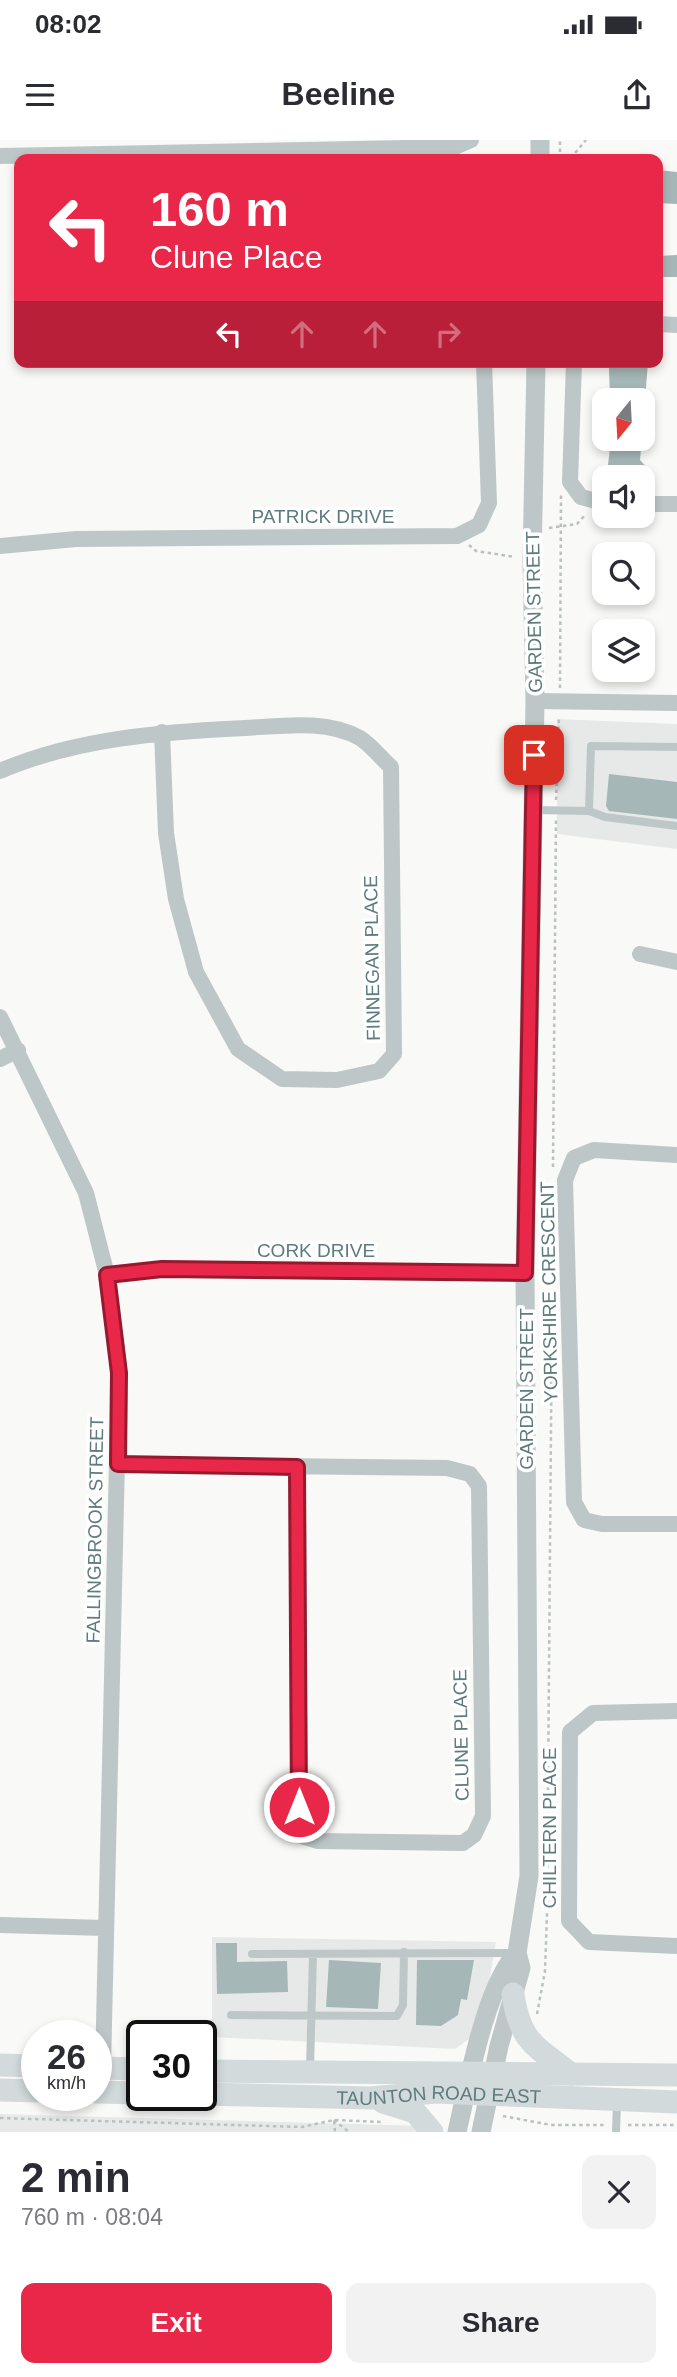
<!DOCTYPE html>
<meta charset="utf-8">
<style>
body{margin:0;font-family:Arial,sans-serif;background:#f2f2f3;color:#2b2b33;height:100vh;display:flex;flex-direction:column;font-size:26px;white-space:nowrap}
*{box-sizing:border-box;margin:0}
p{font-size:23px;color:#7c7c81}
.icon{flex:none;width:38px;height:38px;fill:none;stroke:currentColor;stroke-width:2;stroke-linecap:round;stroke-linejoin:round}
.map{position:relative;height:1992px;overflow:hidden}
.sheet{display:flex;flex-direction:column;background:#fff;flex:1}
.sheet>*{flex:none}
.top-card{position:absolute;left:14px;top:14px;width:649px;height:214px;border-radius:14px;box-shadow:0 4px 10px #0003;background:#e92748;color:#fff;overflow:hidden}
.needle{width:46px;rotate:198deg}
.controls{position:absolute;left:592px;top:248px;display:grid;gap:14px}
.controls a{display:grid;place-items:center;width:63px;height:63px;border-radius:14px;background:#fff;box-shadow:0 4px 10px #0003;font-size:35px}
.speed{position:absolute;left:21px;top:1880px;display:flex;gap:14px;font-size:35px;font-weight:700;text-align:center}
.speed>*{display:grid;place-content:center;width:91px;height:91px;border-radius:50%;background:#fff;box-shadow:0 4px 10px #0003;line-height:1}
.speed small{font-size:18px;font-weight:400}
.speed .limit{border:4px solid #111;border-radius:10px;background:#fff;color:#111}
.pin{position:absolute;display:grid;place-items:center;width:60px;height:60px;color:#fff;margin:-30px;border-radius:14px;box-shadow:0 4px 10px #0006}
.me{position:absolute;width:77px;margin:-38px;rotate:0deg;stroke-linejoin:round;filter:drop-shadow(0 0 5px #0008)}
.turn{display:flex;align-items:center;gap:24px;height:147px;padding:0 21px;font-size:32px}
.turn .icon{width:91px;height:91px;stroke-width:2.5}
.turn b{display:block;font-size:49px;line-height:60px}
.lanes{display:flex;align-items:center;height:66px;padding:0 21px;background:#0003;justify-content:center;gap:35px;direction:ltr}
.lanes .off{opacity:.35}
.round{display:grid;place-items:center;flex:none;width:74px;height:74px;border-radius:14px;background:#f2f2f3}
.head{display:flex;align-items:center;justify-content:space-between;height:119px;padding:0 21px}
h1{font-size:42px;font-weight:700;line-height:52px}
.cta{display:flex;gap:14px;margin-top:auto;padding:14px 21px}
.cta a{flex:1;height:80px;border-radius:14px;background:#e92748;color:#fff;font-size:28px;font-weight:700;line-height:80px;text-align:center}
.cta a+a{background:#f2f2f3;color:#2b2b33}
.status{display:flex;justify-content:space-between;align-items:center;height:49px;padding:0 35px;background:#fff;direction:ltr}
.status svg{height:19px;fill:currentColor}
header{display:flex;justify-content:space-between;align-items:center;height:91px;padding:0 21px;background:#fff;font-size:32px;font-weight:700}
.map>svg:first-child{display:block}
</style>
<div class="status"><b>08:02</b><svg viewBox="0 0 49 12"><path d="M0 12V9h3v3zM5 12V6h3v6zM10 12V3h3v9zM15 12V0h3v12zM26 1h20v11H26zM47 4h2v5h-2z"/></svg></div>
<header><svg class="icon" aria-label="menu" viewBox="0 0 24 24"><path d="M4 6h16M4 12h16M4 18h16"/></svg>Beeline<svg class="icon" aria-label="share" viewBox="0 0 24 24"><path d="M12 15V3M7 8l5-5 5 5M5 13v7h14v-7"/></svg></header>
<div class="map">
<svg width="677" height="1992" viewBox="0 0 677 1992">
<rect width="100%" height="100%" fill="#f9f9f7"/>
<!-- built -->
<path fill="#e7e9e8" d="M557,579L677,584V709L557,694Z
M212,1797L496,1802L486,1860L472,1897L455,1909L212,1897Z
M0,1974L425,1986V1992H0Z"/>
<!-- building -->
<path fill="#a6b7b7" d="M658,30L677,32V64L658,63Z
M677,115V137H658V116Z
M620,222H648L645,261H610L609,228H620Z
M611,299H642L640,320L648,329L639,332V338H619L620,327L608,325Z
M609,634L677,642V679L609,671L606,666Z
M216,1803H237V1822L287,1821L288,1852L217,1854Z
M329,1820L381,1823L378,1869L326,1867Z
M417,1820H474L467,1860L461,1859L458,1875L441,1886L416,1885Z"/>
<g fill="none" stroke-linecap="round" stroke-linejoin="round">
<!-- path -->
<path stroke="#bac1c1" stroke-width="2.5" stroke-dasharray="3.5 3.5" stroke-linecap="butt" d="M560,19V0
M564,19H570L586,0
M549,388L577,384L586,374
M469,405L476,411L515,417
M560,548L561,355
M556,660L559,576
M553,1027L556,680
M537,1874L545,1831L547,1773L552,1167
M503,1976L551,1985H607
M0,1978L302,1987L334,1980L382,1982
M334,1980L349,1992
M334,1981L335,1992
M628,1985H677"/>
<!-- service -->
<path stroke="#bdc7c7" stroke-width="8" d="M533,670L589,671L591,606L677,607
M589,671L605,677L677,686
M252,1814L514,1813
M231,1875L397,1876L403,1865L404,1812
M310,1928L313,1815
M616,1992L617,1963"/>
<!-- minor -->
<path stroke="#bdc7c7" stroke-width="16" d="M0,16L455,7L471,0
M658,184L677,185
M574,222L570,342L581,357L604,363
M642,364H677
M0,406L76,399L457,396L479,385L489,363L484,222
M535,561L677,563
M0,631C77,598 162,592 245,588C282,586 326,579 360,598C371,605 382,619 391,627L394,914L379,931L337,940L282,939L238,909L196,832L176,759L166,693L162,592
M640,814L677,822
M0,877L86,1053L107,1135L119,1233L103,1928
M0,919L18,910
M677,1015L594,1010L574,1018L565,1040L574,1362L584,1380L602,1384H677
M107,1135L162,1129L525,1133
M118,1324L447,1328L470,1334L479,1346L483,1676L474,1695L463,1703L318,1701L299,1695L297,1327
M677,1571L593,1573L570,1592L569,1781L589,1802L677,1806
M0,1785L105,1788"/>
<!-- tertiary -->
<path stroke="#bdc7c7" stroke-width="19" d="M540,19V0
M457,1992C468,1945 485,1847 517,1813
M481,1992L499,1906L521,1828L517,1813L529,1736L525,1133L535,561L532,420L536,222"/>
<!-- secondary -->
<g stroke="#d2dadb" stroke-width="23">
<path d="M513,1854C520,1902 535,1906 571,1934"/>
<path d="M0,1925L37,1926"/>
<path d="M96,1928L142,1929"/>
<path d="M201,1931L677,1935"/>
<path d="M0,1950L37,1951"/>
<path d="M96,1952L142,1953"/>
<path id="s1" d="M201,1954L370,1958L436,1952L677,1962"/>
<path d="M383,1962L415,1972L432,1992"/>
</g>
</g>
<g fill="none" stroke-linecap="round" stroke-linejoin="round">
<defs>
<path id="route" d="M299,1667L297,1327L118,1324L119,1233L107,1135L162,1129L525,1133L534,615"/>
</defs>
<!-- route casing -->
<use href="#route" stroke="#97192f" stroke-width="18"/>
<!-- route -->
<use href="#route" stroke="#e92748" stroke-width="12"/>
</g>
<g text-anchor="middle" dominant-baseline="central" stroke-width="7" stroke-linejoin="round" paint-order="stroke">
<!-- street labels -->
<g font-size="19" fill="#5e7c7d" stroke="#fff">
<text x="323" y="376">PATRICK DRIVE</text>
<text transform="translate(534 472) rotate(-91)">GARDEN STREET</text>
<text transform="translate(372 818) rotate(-91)">FINNEGAN PLACE</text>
<text x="316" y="1110">CORK DRIVE</text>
<text transform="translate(549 1152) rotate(-91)">YORKSHIRE CRESCENT</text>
<text transform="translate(526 1249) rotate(-90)">GARDEN STREET</text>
<text transform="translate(95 1390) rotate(-89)">FALLINGBROOK STREET</text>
<text transform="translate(461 1595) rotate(-91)">CLUNE PLACE</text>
<text transform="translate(549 1688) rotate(-90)">CHILTERN PLACE</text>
<text stroke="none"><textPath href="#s1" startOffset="238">TAUNTON ROAD EAST</textPath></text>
</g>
</g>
</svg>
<div class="controls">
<a><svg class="needle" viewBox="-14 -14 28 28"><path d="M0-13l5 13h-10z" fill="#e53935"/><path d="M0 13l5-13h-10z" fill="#7c7c81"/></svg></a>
<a><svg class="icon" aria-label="sound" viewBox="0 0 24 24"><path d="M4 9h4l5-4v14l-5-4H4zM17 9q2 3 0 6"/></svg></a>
<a><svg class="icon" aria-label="search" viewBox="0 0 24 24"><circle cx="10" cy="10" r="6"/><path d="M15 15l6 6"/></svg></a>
<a><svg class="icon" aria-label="layers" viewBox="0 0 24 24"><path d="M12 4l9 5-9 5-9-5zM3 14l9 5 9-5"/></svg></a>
</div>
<div class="speed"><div>26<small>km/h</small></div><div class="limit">30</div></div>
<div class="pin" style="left:534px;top:615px;background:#d93025"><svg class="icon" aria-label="arrive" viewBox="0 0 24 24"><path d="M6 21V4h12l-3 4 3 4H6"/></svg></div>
<svg class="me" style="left:299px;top:1667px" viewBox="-20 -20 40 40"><circle r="17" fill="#e92748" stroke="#fff" stroke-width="3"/><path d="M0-11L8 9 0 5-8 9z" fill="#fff"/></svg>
<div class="top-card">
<div class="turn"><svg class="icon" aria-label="left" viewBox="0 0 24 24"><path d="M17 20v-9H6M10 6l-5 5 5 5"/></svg><div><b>160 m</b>Clune Place</div></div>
<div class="lanes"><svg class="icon" aria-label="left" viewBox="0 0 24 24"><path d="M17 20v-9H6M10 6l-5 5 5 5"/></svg><svg class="icon off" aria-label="ahead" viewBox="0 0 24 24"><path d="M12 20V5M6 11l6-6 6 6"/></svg><svg class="icon off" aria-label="ahead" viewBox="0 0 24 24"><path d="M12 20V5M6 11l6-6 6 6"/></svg><svg class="icon off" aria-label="right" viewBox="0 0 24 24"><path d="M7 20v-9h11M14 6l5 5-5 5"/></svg></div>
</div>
</div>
<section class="sheet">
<div class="head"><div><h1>2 min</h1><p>760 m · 08:04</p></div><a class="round"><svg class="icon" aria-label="close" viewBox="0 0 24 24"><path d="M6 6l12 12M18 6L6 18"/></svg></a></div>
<div class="cta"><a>Exit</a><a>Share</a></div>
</section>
